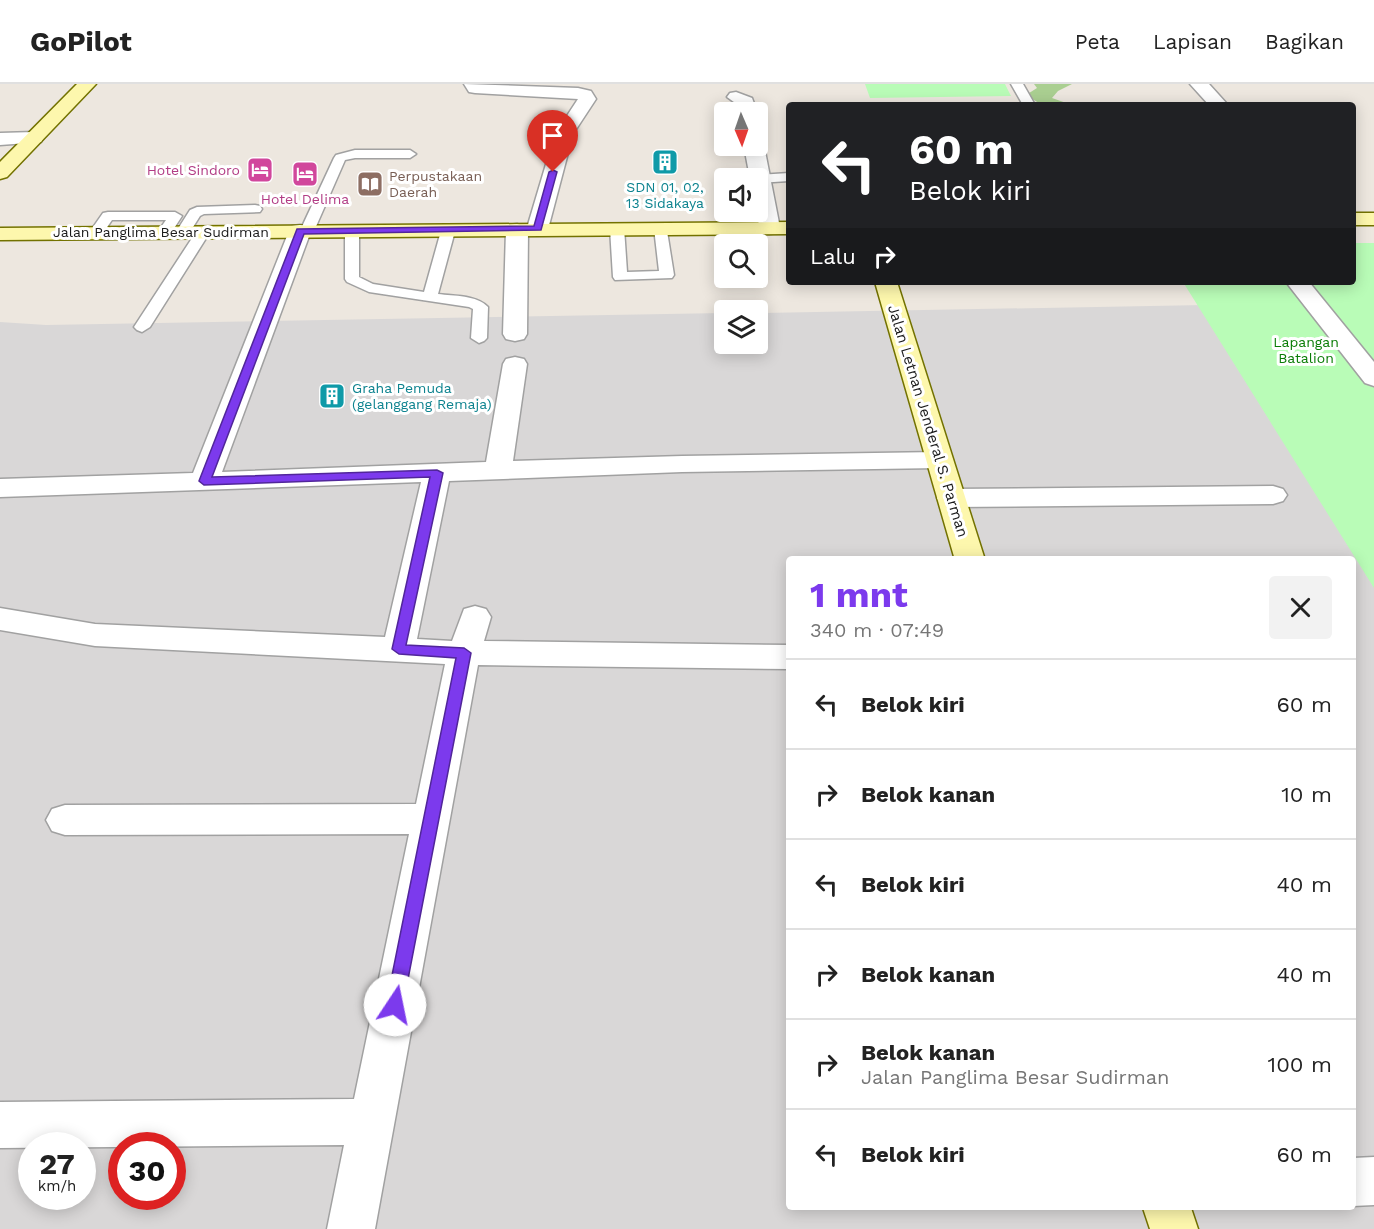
<!DOCTYPE html>
<html lang="id">
<meta charset="utf-8">
<style>
body{margin:0;font-family:"Work Sans",sans-serif;background:#f2f2f2;color:#222;height:100vh;display:flex;flex-direction:column;font-size:22px;white-space:nowrap}
*{box-sizing:border-box;margin:0}
p{font-size:20px;color:#767676}
.icon{flex:none;width:33px;height:33px;fill:none;stroke:currentColor;stroke-width:2;stroke-linecap:round;stroke-linejoin:round}
.map{position:relative;flex:1;overflow:hidden}
.side{position:absolute;left:786px;top:472px;width:570px;height:654px;display:flex;flex-direction:column;background:#fff;border-radius:6px;box-shadow:0 3px 15px #0003}
.side>*{flex:none}
.guide{position:absolute;left:786px;top:18px;width:570px;height:183px;border-radius:6px;box-shadow:0 3px 15px #0003;background:#202124;color:#fff;overflow:hidden}
.needle{width:39px;rotate:178deg}
.buttons{position:absolute;left:714px;top:18px;display:grid;gap:12px}
.buttons a{display:grid;place-items:center;width:54px;height:54px;border-radius:6px;background:#fff;box-shadow:0 3px 15px #0003;font-size:30px}
.speed{position:absolute;left:18px;top:1048px;display:flex;gap:12px;font-size:30px;font-weight:700;text-align:center}
.speed>*{display:grid;place-content:center;width:78px;height:78px;border-radius:50%;background:#fff;box-shadow:0 3px 15px #0003;line-height:1}
.speed small{font-size:15px;font-weight:400}
.speed .limit{border:9px solid #d22;background:#fff;color:#111}
.pin{position:absolute;display:grid;place-items:center;width:51px;height:51px;color:#fff;margin:-62px -26px;border-radius:50% 50% 50% 0;rotate:-45deg;box-shadow:0 0 6px #0007}
.pin .icon{rotate:45deg}
.me{position:absolute;width:66px;margin:-33px;rotate:11deg;stroke-linejoin:round;filter:drop-shadow(0 0 4px #0008)}
.turn{display:flex;align-items:center;gap:21px;height:126px;padding:0 24px;font-size:27px}
.turn .icon{width:78px;height:78px;stroke-width:2.5}
.turn b{display:block;font-size:42px;line-height:51px}
.then{display:flex;align-items:center;height:57px;padding:0 24px;background:#0003;gap:12px;font-size:22px}
.round{display:grid;place-items:center;flex:none;width:63px;height:63px;border-radius:6px;background:#f2f2f2}
.head{display:flex;align-items:center;justify-content:space-between;height:102px;padding:0 24px}
h1{font-size:36px;font-weight:700;line-height:45px;color:#7c3aed}
ul{padding:0;list-style:none}
li{display:flex;align-items:center;gap:18px;height:90px;padding:0 24px;border-top:2px solid #e0e0e0}
li div{flex:1}
li b{display:block;font-size:22px}
li em{font-style:normal}
header{display:flex;align-items:center;gap:36px;box-sizing:border-box;height:84px;padding:0 30px;background:#fff;border-bottom:2px solid #e0e0e0}
header strong{font-size:28px}
nav{display:flex;gap:33px;margin-inline-start:auto;font-size:21px}
.map>svg:first-child{display:block}
</style>
<header>
<strong>GoPilot</strong>
<nav><a>Peta</a><a>Lapisan</a><a>Bagikan</a></nav>
</header>
<div class="map">
<svg width="1374" height="1145" viewBox="0 0 1374 1145">
<rect width="100%" height="100%" fill="#ede7df"/>
<!-- residential -->
<path fill="#d9d7d7" fill-rule="evenodd" d="M1374,218V1145H0V238L46,241L724,229V260H758V229ZM789,476H1353V1124H789ZM32,1062H82V1113H32ZM122,1062H172V1113H122Z"/>
<!-- forest -->
<path fill="#aacf91" d="M1034,0H1072L1058,7L1052,14L1072,21H1042L1026,11L1037,4Z"/>
<!-- park -->
<path fill="#b9fcb7" d="M865,0H1005L1011,12L870,14Z
M1353,159H1374V504L1183,198H1353Z"/>
<g fill="none" stroke-linecap="round" stroke-linejoin="round">
<defs>
<path id="lane" d="M1011,0H1023L1035,21H1023Z
M355,66H410L416,70L410,74H355L345,76L314,147L312,150H302L300,147L334,74L336,71Z
M789,89V97L760,99L758,98V94H754L760,91Z
M255,121L260,122L262,125L260,128L204,130L200,132L188,151L183,152L176,148L190,126L197,123Z
M108,128H175L182,132L169,152L164,153L157,149L166,136H112L101,152H91L89,149L103,129Z
M617,140L624,144L627,188L659,187L654,144L656,141H666L674,191L672,194L615,196L613,193L610,144Z
M352,143L359,147V193L373,200L424,208L441,147L443,144H453L455,147L438,210C454,212 477,211 488,223L487,254L484,257L479,259L471,254L473,225L469,223L369,208L347,198L345,195V147Z
M203,144L210,148L150,243L142,248L137,246L134,243L198,145Z"/>
<path id="street" d="M464,0L578,4L591,7L596,15L573,50L548,145L545,150L537,151L528,147L527,250L524,255L515,257L506,255L503,250L506,146L509,141L517,140L527,144L555,50L578,15L475,9L469,8Z
M1190,0H1209L1228,21H1209Z
M736,8L752,14L757,28H739L738,21L727,13L730,9Z
M34,48L41,50L43,54L41,58L0,61V49Z
M758,57L764,62L780,144L777,149L769,150L761,149L756,128H758V94H750L744,62H758Z
M300,141L308,142L311,147L222,388L486,378L503,280L506,275L515,273L524,275L527,280L513,377L682,372L939,368L949,370L953,376L949,382L939,384L682,388L449,397L417,555L452,557L464,525L475,522L486,525L491,533L484,557L789,561V585L478,581L375,1145H327L344,1061L0,1064V1018L354,1015L409,750L65,751L52,747L46,736L52,725L65,721L416,720L445,580L95,562L0,546V524L95,540L385,553L421,398L0,413V395L193,389L289,147L292,142Z
M1286,198H1309L1374,278V302L1365,299Z
M1273,402L1283,405L1287,411L1283,417L1273,420L951,423L941,420L937,414L941,408L951,405Z
M1374,1073V1121L1353,1122V1074Z"/>
<path id="secondary" d="M77,0H96L7,93L0,95V78Z
M1353,129H1374V141H1353Z
M789,138V150L0,156V144Z
M875,198H897L985,476H955Z
M1143,1124H1191L1198,1145H1150Z"/>
</defs>
<!-- lane casing -->
<use href="#lane" stroke="#a1a1a1" stroke-width="3"/>
<!-- street casing -->
<use href="#street" stroke="#a1a1a1" stroke-width="3"/>
<!-- secondary casing -->
<use href="#secondary" stroke="#737200" stroke-width="3"/>
<!-- lane -->
<use href="#lane" fill="#fff" fill-rule="evenodd"/>
<!-- street -->
<use href="#street" fill="#fff" fill-rule="evenodd"/>
<!-- secondary -->
<use href="#secondary" fill="#fdf7ad" fill-rule="evenodd"/>
</g>
<!-- route -->
<path fill="#7c3aed" stroke="#51269a" stroke-width="1.5" d="M553,86L557,88L541,146L304,150L212,393L437,386L443,389L406,561L464,564L471,569L403,921L401,927L395,929L388,927L386,921L456,574L399,570L392,565L430,393L204,401L199,397L297,145L534,142L549,88Z"/>
<!-- icons -->
<defs>
<symbol id="building-square" viewBox="-11 -11 22 22"><rect x="-9" y="-9" width="18" height="18" rx="4" fill="#0f9aa8" stroke="#fff"/><path d="M-4-6H4V6H1V3H-1V6H-4ZM-2.5-4.3h1.7v1.8h-1.7ZM.8-4.3h1.7v1.8H.8ZM-2.5-1h1.7V.8h-1.7ZM.8-1h1.7V.8H.8Z" fill="#fff"/></symbol>
<symbol id="hotel-square" viewBox="-11 -11 22 22"><rect x="-9" y="-9" width="18" height="18" rx="4" fill="#d1479c" stroke="#fff"/><path d="M-6-4.5h1.5V1H6V5H4.5V3h-9V5H-6ZM-4 0a1.8 1.8 0 1 1 3.6 0ZM.5 0V-2.5h3Q6-2.5 6 0Z" fill="#fff"/></symbol>
<symbol id="library-square" viewBox="-11 -11 22 22"><rect x="-9" y="-9" width="18" height="18" rx="4" fill="#8d6e63" stroke="#fff"/><path d="M-6-4Q-3-5.5-.7-3.5V5Q-3 3-6 4ZM6-4Q3-5.5 .7-3.5V5Q3 3 6 4Z" fill="#fff"/></symbol>
</defs>
<g fill-rule="evenodd">
<use href="#building-square" x="650" y="63" width="30" height="30"/>
<use href="#hotel-square" x="245" y="71" width="30" height="30"/>
<use href="#hotel-square" x="290" y="75" width="30" height="30"/>
<use href="#library-square" x="355" y="85" width="30" height="30"/>
<use href="#building-square" x="317" y="297" width="30" height="30"/>
</g>
<g text-anchor="middle" dominant-baseline="central" stroke-width="6" stroke-linejoin="round" paint-order="stroke">
<!-- far-hotel labels -->
<g font-size="14" fill="#b23c85" stroke="#fff" text-anchor="end">
<text x="240" y="86">Hotel Sindoro</text>
<text x="305" y="115" text-anchor="middle">Hotel Delima</text>
</g>
<!-- far-education labels -->
<g font-size="14" fill="#785e54" stroke="#fff" text-anchor="start">
<text x="389" y="92">Perpustakaan<tspan x="389" dy="16">Daerah</tspan></text>
</g>
<!-- far-culture labels -->
<g font-size="14" fill="#0d838f" stroke="#fff">
<text x="665" y="103">SDN 01, 02,<tspan x="665" dy="16">13 Sidakaya</tspan></text>
<text x="352" y="304" text-anchor="start">Graha Pemuda<tspan x="352" dy="16">(gelanggang Remaja)</tspan></text>
</g>
<!-- far-street labels -->
<g font-size="14" fill="#1a1a1a" stroke="#fff">
<text x="161" y="148">Jalan Panglima Besar Sudirman</text>
</g>
<!-- far-park labels -->
<g font-size="14" fill="#097c05" stroke="#fff">
<text x="1306" y="258">Lapangan<tspan x="1306" dy="16">Batalion</tspan></text>
</g>
<!-- street labels -->
<g font-size="15" fill="#1a1a1a" stroke="#fff">
<text transform="translate(928 337) rotate(73)">Jalan Letnan Jenderal S. Parman</text>
</g>
</g>
</svg>
<div class="buttons">
<a><svg class="needle" viewBox="-14 -14 28 28"><path d="M0-13l5 13h-10z" fill="#e53935"/><path d="M0 13l5-13h-10z" fill="#767676"/></svg></a>
<a><svg class="icon" aria-label="sound" viewBox="0 0 24 24"><path d="M4 9h4l5-4v14l-5-4H4zM17 9q2 3 0 6"/></svg></a>
<a><svg class="icon" aria-label="search" viewBox="0 0 24 24"><circle cx="10" cy="10" r="6"/><path d="M15 15l6 6"/></svg></a>
<a><svg class="icon" aria-label="layers" viewBox="0 0 24 24"><path d="M12 4l9 5-9 5-9-5zM3 14l9 5 9-5"/></svg></a>
</div>
<div class="speed"><div>27<small>km/h</small></div><div class="limit">30</div></div>
<div class="pin" style="left:553px;top:88px;background:#d93025"><svg class="icon" aria-label="arrive" viewBox="0 0 24 24"><path d="M6 21V4h12l-3 4 3 4H6"/></svg></div>
<svg class="me" style="left:395px;top:921px" viewBox="-20 -20 40 40"><circle r="19" fill="#fff"/><path d="M0-13L10 11 0 6-10 11z" fill="#7c3aed"/></svg>
<div class="guide">
<div class="turn"><svg class="icon" aria-label="left" viewBox="0 0 24 24"><path d="M17 20v-9H6M10 6l-5 5 5 5"/></svg><div><b>60 m</b>Belok kiri</div></div>
<div class="then">Lalu<svg class="icon" aria-label="right" viewBox="0 0 24 24"><path d="M7 20v-9h11M14 6l5 5-5 5"/></svg></div>
</div>
<section class="side">
<div class="head"><div><h1>1 mnt</h1><p>340 m · 07:49</p></div><a class="round"><svg class="icon" aria-label="close" viewBox="0 0 24 24"><path d="M6 6l12 12M18 6L6 18"/></svg></a></div>
<ul>
<li><svg class="icon" aria-label="left" viewBox="0 0 24 24"><path d="M17 20v-9H6M10 6l-5 5 5 5"/></svg><div><b>Belok kiri</b></div><em>60 m</em></li>
<li><svg class="icon" aria-label="right" viewBox="0 0 24 24"><path d="M7 20v-9h11M14 6l5 5-5 5"/></svg><div><b>Belok kanan</b></div><em>10 m</em></li>
<li><svg class="icon" aria-label="left" viewBox="0 0 24 24"><path d="M17 20v-9H6M10 6l-5 5 5 5"/></svg><div><b>Belok kiri</b></div><em>40 m</em></li>
<li><svg class="icon" aria-label="right" viewBox="0 0 24 24"><path d="M7 20v-9h11M14 6l5 5-5 5"/></svg><div><b>Belok kanan</b></div><em>40 m</em></li>
<li><svg class="icon" aria-label="right" viewBox="0 0 24 24"><path d="M7 20v-9h11M14 6l5 5-5 5"/></svg><div><b>Belok kanan</b><p>Jalan Panglima Besar Sudirman</p></div><em>100 m</em></li>
<li><svg class="icon" aria-label="left" viewBox="0 0 24 24"><path d="M17 20v-9H6M10 6l-5 5 5 5"/></svg><div><b>Belok kiri</b></div><em>60 m</em></li>
</ul>
</section>
</div>
